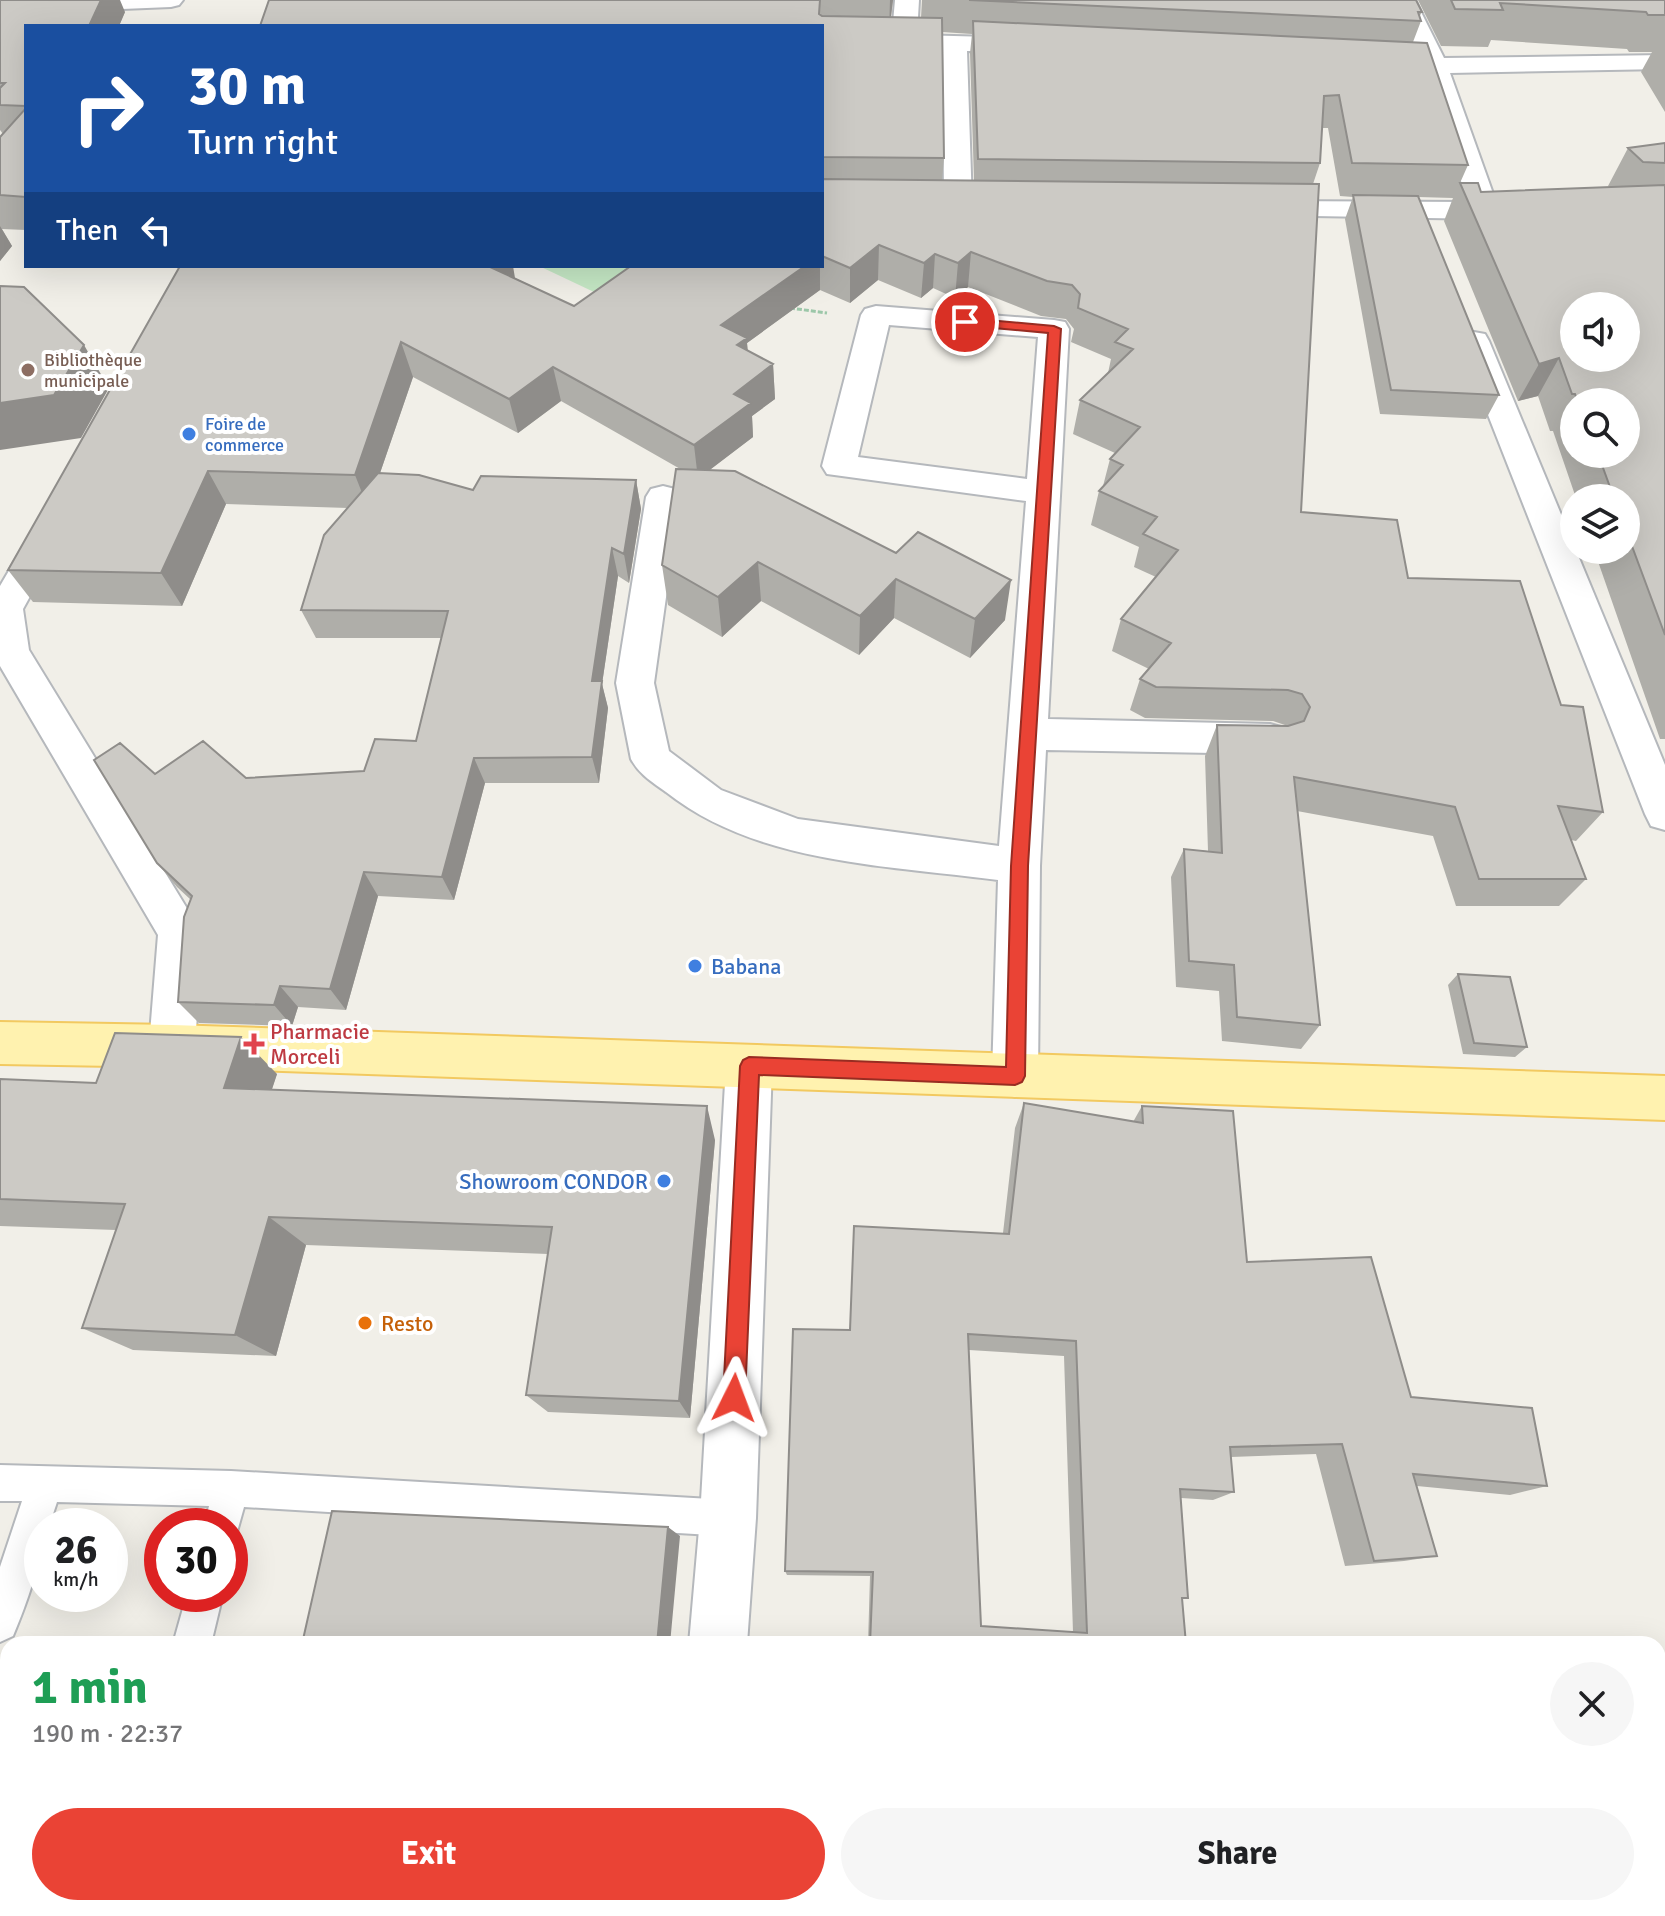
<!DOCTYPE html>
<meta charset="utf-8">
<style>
body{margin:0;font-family:Signika,sans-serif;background:#f6f6f6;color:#202124;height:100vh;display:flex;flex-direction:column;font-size:30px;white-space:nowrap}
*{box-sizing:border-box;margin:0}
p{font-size:26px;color:#757577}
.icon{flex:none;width:44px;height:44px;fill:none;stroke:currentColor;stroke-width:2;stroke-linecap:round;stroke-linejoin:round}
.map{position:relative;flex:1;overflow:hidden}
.drawer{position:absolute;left:0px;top:1636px;width:1666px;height:280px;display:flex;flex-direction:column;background:#fff;border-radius:24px 24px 0 0;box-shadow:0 8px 32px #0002}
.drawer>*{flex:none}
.top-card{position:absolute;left:24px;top:24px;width:800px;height:244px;border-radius:0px;box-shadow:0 8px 32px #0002;background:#1a4fa0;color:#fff;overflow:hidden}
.fabs{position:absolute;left:1560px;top:292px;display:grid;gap:16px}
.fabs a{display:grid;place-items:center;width:80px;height:80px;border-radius:50%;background:#fff;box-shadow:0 8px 32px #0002;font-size:40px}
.speed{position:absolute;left:24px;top:1508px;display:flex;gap:16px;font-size:40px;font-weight:700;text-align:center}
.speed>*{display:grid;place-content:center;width:104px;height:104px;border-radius:50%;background:#fff;box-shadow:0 8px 32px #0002;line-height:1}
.speed small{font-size:20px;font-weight:400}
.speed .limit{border:12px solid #d22;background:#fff;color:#111}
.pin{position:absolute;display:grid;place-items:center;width:68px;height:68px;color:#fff;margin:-34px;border:4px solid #fff;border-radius:50%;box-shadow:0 2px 8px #0007}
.me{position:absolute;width:88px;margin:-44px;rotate:3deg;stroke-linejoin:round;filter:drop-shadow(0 0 6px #0008)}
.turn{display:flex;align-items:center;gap:28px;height:168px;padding:0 32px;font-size:36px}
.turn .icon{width:104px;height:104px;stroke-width:2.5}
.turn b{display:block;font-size:56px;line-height:68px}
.then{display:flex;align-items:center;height:76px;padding:0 32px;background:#0003;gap:16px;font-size:30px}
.round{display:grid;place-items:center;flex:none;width:84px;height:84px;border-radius:42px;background:#f6f6f6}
.headline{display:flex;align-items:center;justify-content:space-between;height:136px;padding:0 32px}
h1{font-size:48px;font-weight:700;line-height:60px;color:#1e9e55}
.button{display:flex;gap:16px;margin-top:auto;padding:16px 32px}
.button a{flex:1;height:92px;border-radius:48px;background:#ea4335;color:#fff;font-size:32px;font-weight:700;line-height:92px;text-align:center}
.button a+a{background:#f6f6f6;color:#202124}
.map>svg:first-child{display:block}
</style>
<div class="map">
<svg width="1665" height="1916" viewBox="0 0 1665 1916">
<rect width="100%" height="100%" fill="#f1efe8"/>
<!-- green -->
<path fill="#c5e8c5" d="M539,266H692L668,327Z"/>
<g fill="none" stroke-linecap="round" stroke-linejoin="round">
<defs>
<path id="lane" d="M0,1465L231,1471L728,1500L741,1505L746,1518L741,1531L728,1536L244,1507L235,1539L230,1541V1526H204L209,1506L57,1502L49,1526H42C42,1563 27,1602 13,1636L0,1642V1567L22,1501H0Z
M187,1594H223L211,1644H173Z
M0,1879H8V1908H25L22,1913L0,1916Z
M216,1908H365L366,1912L365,1916H219Z"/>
<path id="street" d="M0,0H183L179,5L171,7L0,14Z
M895,0H919L917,35L1031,38L1040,40L1043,45L1040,50L1031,52L967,51L972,205L968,211L958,213L948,211L944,205L943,50L822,47V33L892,34Z
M1391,0H1415L1444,58L1665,55V69L1450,73L1496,202L1517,205L1521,211L1517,217L1485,219L1249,215L1245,209L1249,203L1259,201L1468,202L1425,73L1367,68L1364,63L1367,58H1419Z
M876,306L1054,320L1065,322L1069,329L1048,719L1270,724L1284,728L1290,739L1284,750L1270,754L1046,750L1040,866L1038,1076L1031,1091L1015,1097L999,1091L992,1076L998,880C886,865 757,864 666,792C652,782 639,774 631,759L616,683L646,497L651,489L663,486L675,489L680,497L654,683L669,751L721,790L798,819L999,846L1026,501L827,474L822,466L861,315L865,309ZM889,325L1038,337L1027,479L858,457Z
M1474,332L1485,334L1489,341L1665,765V830L1651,826L1645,814L1459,341L1463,334Z
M49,519L61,523L66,531L23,609L29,650L202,933L195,1046L188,1061L172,1067L156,1061L149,1046L158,935L0,666V586L37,523Z
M749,1045L765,1051L772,1066L756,1518L747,1644H689L700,1518L726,1066L733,1051Z
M664,1908H728L727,1916H663Z"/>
<path id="primary" d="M0,1022L172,1025L1665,1076V1120L172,1067L0,1064Z"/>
</defs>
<!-- lane casing -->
<use href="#lane" stroke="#b5b8bc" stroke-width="4"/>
<!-- street casing -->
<use href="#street" stroke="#b5b8bc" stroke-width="4"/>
<!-- primary casing -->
<use href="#primary" stroke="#f2c960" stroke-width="4"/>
<!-- path -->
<path stroke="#9cc7a9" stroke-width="3" stroke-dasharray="5 2" stroke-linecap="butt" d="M790,308L827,313"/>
<!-- lane -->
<use href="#lane" fill="#fff" fill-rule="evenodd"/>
<!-- street -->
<use href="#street" fill="#fff" fill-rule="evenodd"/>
<!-- primary -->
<use href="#primary" fill="#fff2af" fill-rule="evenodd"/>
</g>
<!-- wall -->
<path fill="#afaea9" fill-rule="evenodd" d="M0,0L125,12L119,26H26V230L2,229L12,246L0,261V137L3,134L0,130Z
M269,0H893L891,18H921L922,0H1374L1422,12L1419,17L1421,21L1413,42L1468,165L1460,183L1481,192L1609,187L1608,186L1628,148L1665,143V739H1660L1594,550H1626V498H1576L1553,431H1550L1538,396L1518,401L1444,221L1453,198L1418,197L1499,395L1486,419L1380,414L1345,219L1353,197L1340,196L1328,128H1322L1320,163L1313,184L1301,512L1408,578L1561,705L1603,812L1576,841L1571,840L1586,879L1559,906H1456L1433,836L1297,811L1320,1025L1301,1049L1222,1041L1219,991L1176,987L1171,877L1184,849L1208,851L1205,756L1217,725L1288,726L1273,721L1145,718L1130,710L1140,679L1149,669L1112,651L1121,619L1156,577L1134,567L1139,547L1091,525L1099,491L1103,486L1110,459L1115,453L1073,434L1080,400L1108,373L1111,359L1071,342L1074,329L1066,319L1041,316L968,287L955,298L933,288L921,298L878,280L850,303L820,290L747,343L748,351L773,364L775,399L752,416L753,437L709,470L1005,620L970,658L894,618L859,655L761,601L722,637L668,605L662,565L682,470L561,401L518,433L413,377L380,473L473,490L636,480L641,509L629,583L618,576L602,684L608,708L599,783H485L454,900L378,896L346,1010L298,1007L292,1026L199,1023L178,1002L191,900L177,887L157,863L155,774L246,778L364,771L416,741L441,638H316L301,610L348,508L226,504L182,606L33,602L8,570L515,278L574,306L631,266H822V26ZM942,32L972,34L970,53L974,180H942L944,158ZM1574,402H1626V454H1574Z
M1418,0H1665V112L1641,72L1652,52H1629L1627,49L1491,40L1488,47L1441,46Z
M1458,974L1527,1047L1515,1057L1463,1054L1448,985Z
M277,1074L272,1089L715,1140L690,1418L548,1412L526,1395L548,1254L306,1245L276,1356L133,1350L82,1328L116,1230L0,1226V1079L96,1083Z
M1024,1103L1133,1122L1142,1106L1247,1262L1411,1397L1547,1486L1510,1495L1417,1486L1437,1556L1404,1561L1345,1566L1316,1454L1231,1457L1234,1492L1213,1500L1181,1498L1188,1598L1182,1599L1186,1644H868L870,1576L787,1575L785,1571L850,1330L1003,1233L1015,1128ZM969,1350L1064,1356L1073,1632L981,1626Z"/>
<!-- shaded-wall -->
<path fill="#8f8d8a" d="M101,0H120L125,12L119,26H89Z
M890,0H893L889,31Z
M0,226L12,246L0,261Z
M879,245L878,280L850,303V268Z
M971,252L968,287L955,298L958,263Z
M935,254L933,288L921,298L924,263Z
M487,266H513L515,278L495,300Z
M805,266H820V290L747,343L749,373L721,325Z
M401,342L413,377L368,508L355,475Z
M84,345L109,388L81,438L0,450V403Z
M1559,358L1538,396L1518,401L1539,364Z
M773,364L775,399L752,416L753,437L698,479L694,445L734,394Z
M553,367L561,401L518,433L509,399Z
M208,471L226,504L182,606L161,573Z
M636,480L641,509L629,583L624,554Z
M612,548L618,576L602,684L608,708L599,783L592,757V681Z
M758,562L761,601L722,637L718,597Z
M896,579L894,618L859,655L860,616Z
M1011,580L1005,620L970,658L975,619Z
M474,758L485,783L454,900L442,877Z
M364,872L378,896L346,1010L330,989Z
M280,986L298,1007L292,1026L274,1005Z
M241,1037L277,1074L261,1122L224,1088Z
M707,1106L715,1140L690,1418L679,1401Z
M269,1217L306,1245L276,1356L235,1335Z
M668,1527L680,1536L670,1644H657Z
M632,1908H647L646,1916H632Z"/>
<!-- building -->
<path fill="#cccac5" stroke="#8f8d8a" stroke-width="2" fill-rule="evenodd" d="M0,0H101L89,26H26V106L0,105V88L5,83H0Z
M269,0H820L819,14L822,16L942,18L944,158L822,157V26H260Z
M969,0H1416L1422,12H1418L1421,21Z
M1451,0H1665V15H1648L1646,12L1500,3L1503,10L1455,9Z
M973,21L1427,43L1468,165L1352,163L1339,95L1324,96L1320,163L978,159Z
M26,108V197L0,195V137Z
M1665,143V163L1643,162L1628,148Z
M822,179L1319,184L1301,512L1397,520L1408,578L1520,581L1561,705L1583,707L1603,812L1558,806L1586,879H1479L1455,807L1294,777L1320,1025L1237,1017L1234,965L1189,961L1184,849L1222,853L1217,725L1288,726L1304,721L1310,707L1302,694L1288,690L1156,687L1140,679L1171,643L1121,619L1178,550L1143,534L1157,517L1099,491L1123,465L1110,459L1140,427L1080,400L1133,349L1115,342L1128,329L1078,308L1080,294L1072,285L1047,281L971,252L958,263L935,254L924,263L879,245L850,268L822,256Z
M1460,183H1478L1481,192L1665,185V635L1626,530V498H1614L1598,454H1626V402H1578L1575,394H1572L1559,358L1539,364ZM1574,306H1626V358H1574Z
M1353,195L1418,196L1499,395L1391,390Z
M180,266H488L574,306L631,266H805L721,325L747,338L737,345L773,364L734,394L751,403L694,445L553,367L509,399L401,342L355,475L208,471L161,573L8,570Z
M0,286L24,287L84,345L54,395L0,403Z
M676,469L735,471L896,553L918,532L1011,580L975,619L896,579L860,616L758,562L718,597L662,565Z
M378,473L419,475L473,490L481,476L636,480L624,554L612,548L592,681H602L592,757L474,758L442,877L364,872L330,989L280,986L274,1005L178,1002L184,917L192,896L157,863L94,760L120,743L155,774L203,741L246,778L364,771L375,739L416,741L448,611L301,610L324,535Z
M1458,974L1510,977L1527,1047L1474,1043Z
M115,1033L241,1037L224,1088L707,1106L679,1401L526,1395L552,1227L269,1217L235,1335L82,1328L125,1204L0,1199V1079L96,1083Z
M1024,1103L1143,1123L1142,1106L1233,1111L1247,1262L1371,1257L1411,1397L1532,1408L1547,1486L1413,1474L1437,1556L1374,1561L1342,1444L1230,1447L1234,1492L1180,1489L1188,1598H1182L1186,1644H870L873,1572L785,1571L793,1329L850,1330L854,1226L1009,1234ZM968,1334L1076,1341L1087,1633L981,1626Z
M332,1511L668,1527L657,1644H302Z
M456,1908H632V1916H455Z
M830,1908H1064L1065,1916H830Z"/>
<!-- route -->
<path fill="#ea4335" stroke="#982c22" stroke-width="2" d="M965,318L1054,326L1061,329L1028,866L1025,1076L1022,1082L1015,1085L759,1075L745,1398L742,1405L734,1409L726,1405L723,1398L740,1066L743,1060L749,1057L1006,1067L1011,866L1048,333L961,325V320Z"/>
<!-- markers -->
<circle fill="#8d6e63" stroke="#fff" stroke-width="3" cx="28" cy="370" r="8"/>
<g fill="#3f7fe0" stroke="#fff" stroke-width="3">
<circle cx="189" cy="434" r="8"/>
<circle cx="695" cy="966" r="8"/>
<circle cx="664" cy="1181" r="8"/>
</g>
<path fill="#e0444e" stroke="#fff" stroke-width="3" d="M250 1032h8v8h8v8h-8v8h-8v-8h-8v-8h8z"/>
<circle fill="#e8710a" stroke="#fff" stroke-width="3" cx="365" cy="1323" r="8"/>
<g text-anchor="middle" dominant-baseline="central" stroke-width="8" stroke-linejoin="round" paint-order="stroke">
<!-- far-education labels -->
<g font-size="18" fill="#785e54" stroke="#fff" text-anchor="start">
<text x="44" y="360">Bibliothèque<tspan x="44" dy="21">municipale</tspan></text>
</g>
<!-- far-shop labels -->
<g font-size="18" fill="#366cbe" stroke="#fff" text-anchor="start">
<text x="205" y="424">Foire de<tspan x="205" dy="21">commerce</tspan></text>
</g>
<!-- shop labels -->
<g font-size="22" fill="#366cbe" stroke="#fff" text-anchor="start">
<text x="711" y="966">Babana</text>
<text x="648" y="1181" text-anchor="end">Showroom CONDOR</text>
</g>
<!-- health labels -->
<g font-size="22" fill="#be3a42" stroke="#fff" text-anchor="start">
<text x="270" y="1031">Pharmacie<tspan x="270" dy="25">Morceli</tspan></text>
</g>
<!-- food labels -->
<g font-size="22" fill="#c56008" stroke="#fff" text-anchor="start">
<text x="381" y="1323">Resto</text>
</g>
</g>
</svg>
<div class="fabs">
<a><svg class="icon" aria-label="sound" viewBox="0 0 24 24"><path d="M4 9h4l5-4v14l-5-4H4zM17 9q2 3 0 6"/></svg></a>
<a><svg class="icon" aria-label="search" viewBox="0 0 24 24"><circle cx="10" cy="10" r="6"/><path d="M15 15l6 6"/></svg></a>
<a><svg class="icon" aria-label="layers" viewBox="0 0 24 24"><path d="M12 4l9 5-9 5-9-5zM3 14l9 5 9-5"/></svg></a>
</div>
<div class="speed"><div>26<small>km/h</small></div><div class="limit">30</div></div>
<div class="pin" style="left:965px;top:322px;background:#d93025"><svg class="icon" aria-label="arrive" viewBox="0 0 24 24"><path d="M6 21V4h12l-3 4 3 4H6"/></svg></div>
<svg class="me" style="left:734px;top:1398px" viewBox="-20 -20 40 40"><path d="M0-17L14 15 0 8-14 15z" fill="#ea4335" stroke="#fff" stroke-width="4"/></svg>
<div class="top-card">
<div class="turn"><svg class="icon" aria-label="right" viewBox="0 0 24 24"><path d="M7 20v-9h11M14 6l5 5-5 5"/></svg><div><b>30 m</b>Turn right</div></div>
<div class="then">Then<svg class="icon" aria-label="left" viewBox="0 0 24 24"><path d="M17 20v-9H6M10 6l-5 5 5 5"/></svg></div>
</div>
<section class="drawer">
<div class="headline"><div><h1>1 min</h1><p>190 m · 22:37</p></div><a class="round"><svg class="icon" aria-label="close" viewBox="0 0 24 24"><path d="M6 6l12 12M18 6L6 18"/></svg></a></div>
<div class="button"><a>Exit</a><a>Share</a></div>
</section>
</div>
